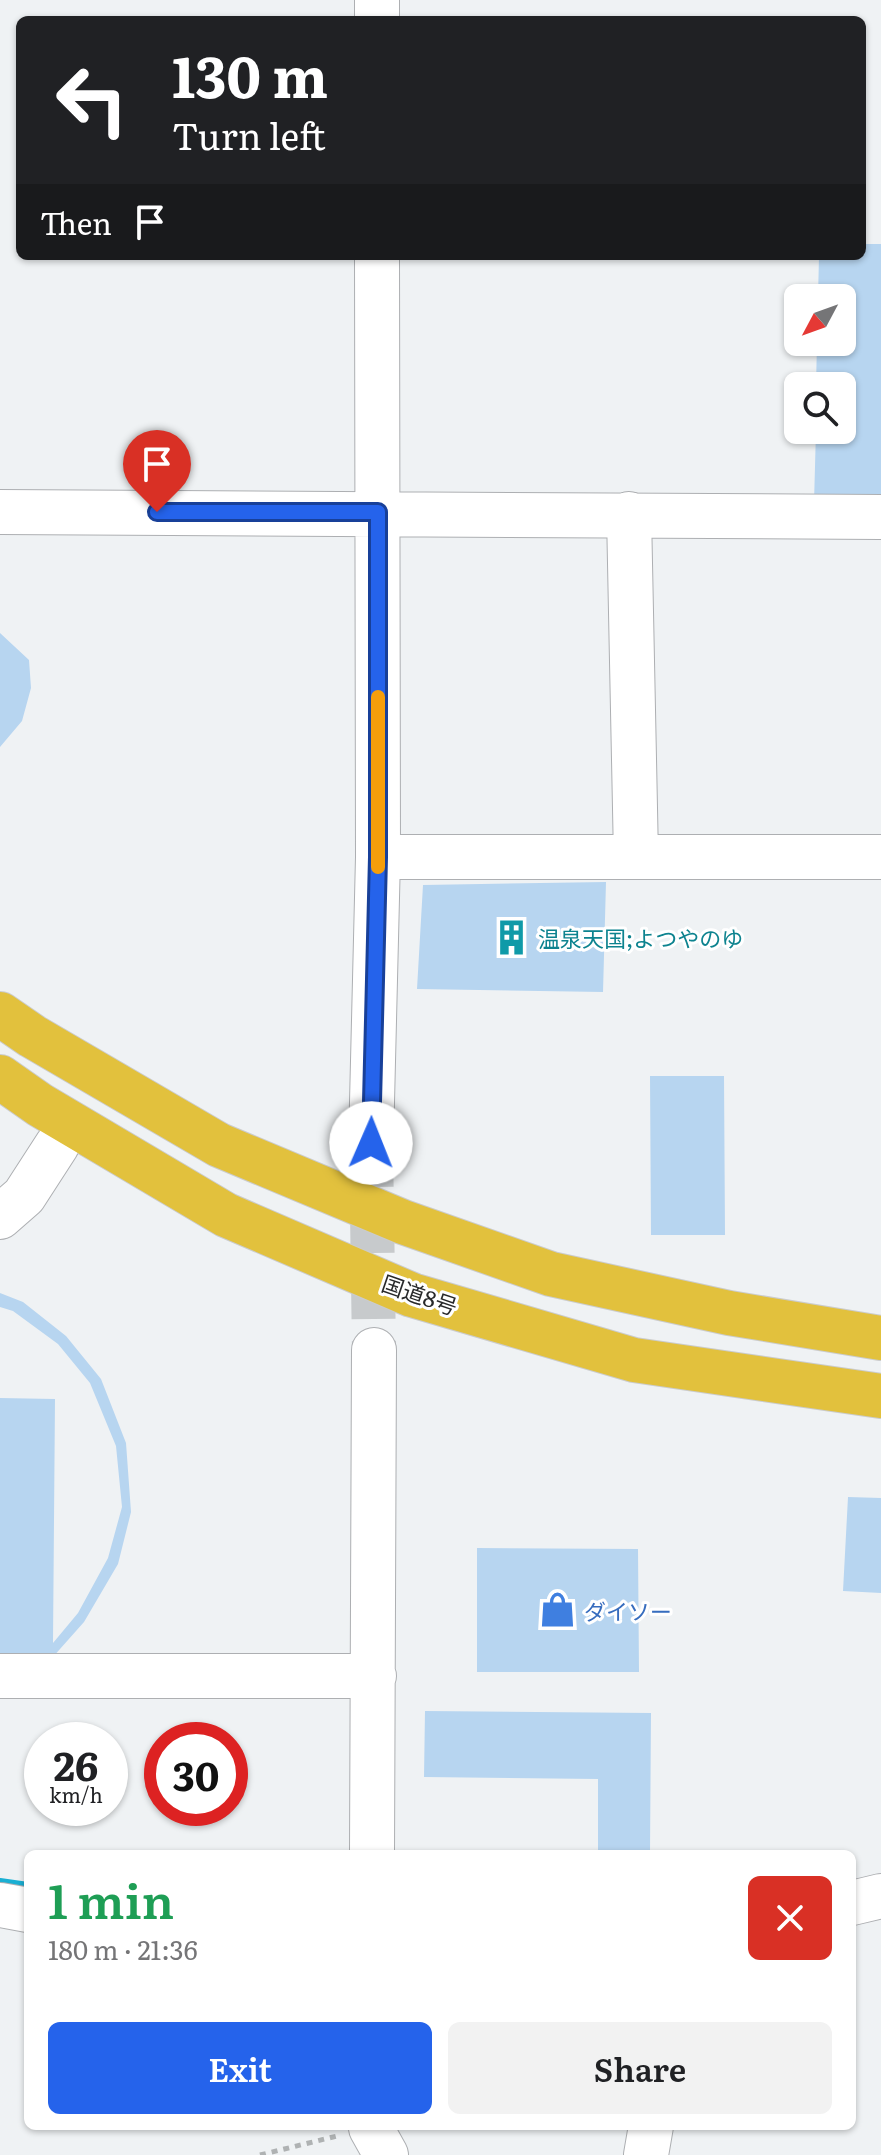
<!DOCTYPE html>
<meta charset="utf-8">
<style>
body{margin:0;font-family:Literata,"Noto Sans JP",serif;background:#f2f2f2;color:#202124;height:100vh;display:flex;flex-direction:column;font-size:30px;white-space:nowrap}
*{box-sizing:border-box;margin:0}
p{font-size:26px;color:#757577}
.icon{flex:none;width:44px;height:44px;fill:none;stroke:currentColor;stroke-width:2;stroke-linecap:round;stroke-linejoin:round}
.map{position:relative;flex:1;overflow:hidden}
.sheet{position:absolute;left:24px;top:1850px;width:832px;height:280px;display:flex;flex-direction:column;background:#fff;border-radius:12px;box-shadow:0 2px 6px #0004}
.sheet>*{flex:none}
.guide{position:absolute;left:16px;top:16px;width:850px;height:244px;border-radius:12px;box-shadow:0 2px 6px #0004;background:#202124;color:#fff;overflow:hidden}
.needle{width:52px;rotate:229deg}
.controls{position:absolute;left:784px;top:284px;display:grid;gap:16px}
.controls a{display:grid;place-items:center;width:72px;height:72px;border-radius:12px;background:#fff;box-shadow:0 2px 6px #0004;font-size:40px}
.speed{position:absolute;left:24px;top:1722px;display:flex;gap:16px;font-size:40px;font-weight:700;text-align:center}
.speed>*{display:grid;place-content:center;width:104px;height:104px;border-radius:50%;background:#fff;box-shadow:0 2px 6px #0004;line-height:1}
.speed small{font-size:20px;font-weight:400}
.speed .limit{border:12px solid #d22;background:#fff;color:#111}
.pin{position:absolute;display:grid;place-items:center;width:68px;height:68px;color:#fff;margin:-82px -34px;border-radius:50% 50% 50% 0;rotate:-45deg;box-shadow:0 0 8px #0007}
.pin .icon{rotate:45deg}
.me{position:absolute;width:88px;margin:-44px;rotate:1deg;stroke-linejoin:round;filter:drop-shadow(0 0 6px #0008)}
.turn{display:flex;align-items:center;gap:28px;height:168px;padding:0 24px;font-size:36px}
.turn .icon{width:104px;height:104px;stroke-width:2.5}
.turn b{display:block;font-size:56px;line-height:68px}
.then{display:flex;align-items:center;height:76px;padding:0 24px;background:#0003;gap:16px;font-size:30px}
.round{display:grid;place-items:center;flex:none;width:84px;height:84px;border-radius:12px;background:#f2f2f2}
.headline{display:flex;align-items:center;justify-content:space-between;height:136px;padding:0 24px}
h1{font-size:48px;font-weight:600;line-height:60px;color:#1e9e55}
.button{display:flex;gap:16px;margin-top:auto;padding:16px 24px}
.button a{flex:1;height:92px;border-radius:12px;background:#2563eb;color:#fff;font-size:32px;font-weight:600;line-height:92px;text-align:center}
.button a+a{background:#f2f2f2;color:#202124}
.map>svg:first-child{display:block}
</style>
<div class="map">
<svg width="881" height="2155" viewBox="0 0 881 2155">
<rect width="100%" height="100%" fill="#eff2f4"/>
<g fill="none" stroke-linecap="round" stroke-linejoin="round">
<!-- stream -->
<path stroke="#1aafd3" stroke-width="10" d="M0,1883L28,1887"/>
</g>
<!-- building -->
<path fill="#b7d5f0" d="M862,244H881V507L814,503L816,430H842V386H816L817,342H842V298H818L819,256H862Z
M0,633L29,660L31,688L22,721L0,747Z
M606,882L603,992L417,989L423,885Z
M650,1076H724L725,1235H651Z
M0,1293L23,1302L66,1336L101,1379L126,1443L131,1512L118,1564L84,1622L52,1658H0V1398L55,1399L53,1643L78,1613L108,1558L122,1507L116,1446L90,1383L58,1344L13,1311L0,1307Z
M848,1497L881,1498V1593L843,1591Z
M477,1548L638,1549L639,1672H477Z
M425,1711L651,1713L650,1854H598V1779L424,1777Z"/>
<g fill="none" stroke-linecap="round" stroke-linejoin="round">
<!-- minor-tunnel -->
<path stroke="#c7cacc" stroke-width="44" stroke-dasharray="44 22" stroke-linecap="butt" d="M371,1143L374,1350"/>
<defs>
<path id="minor" d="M377,0V20
M0,512L881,517
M629,514L636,857
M378,857H881
M371,1143L378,857L377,256
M0,1217L24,1196L57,1145
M0,1676H374
M372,1854L374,1350
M852,1903L881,1896
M0,1905L28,1910
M371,2128L386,2155
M646,2155L651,2126"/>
<path id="highway" d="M0,1014L32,1036L219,1145L403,1222L551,1274L729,1313L881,1338
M0,1077L40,1105L226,1215L412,1295L634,1360L881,1396"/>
</defs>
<!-- minor casing -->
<use href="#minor" stroke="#adafb2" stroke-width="46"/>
<!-- highway casing -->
<use href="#highway" stroke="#cbcccc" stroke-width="46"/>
<!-- path -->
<path stroke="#afb2b3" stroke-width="5" stroke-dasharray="6 6" stroke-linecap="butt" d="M260,2155L337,2136"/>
<!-- minor -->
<use href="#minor" stroke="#fff" stroke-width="44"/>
<!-- highway -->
<use href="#highway" stroke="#e2c13d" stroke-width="44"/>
</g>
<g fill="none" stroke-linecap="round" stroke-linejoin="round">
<defs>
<path id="route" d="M157,512H378V857L371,1143"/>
</defs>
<!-- route casing -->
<use href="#route" stroke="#184099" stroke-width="20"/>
<!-- route -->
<use href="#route" stroke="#2563eb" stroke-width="14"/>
<!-- slow -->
<path stroke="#f59e0b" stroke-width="14" d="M378,867V697"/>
</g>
<!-- icons -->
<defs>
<symbol id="building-bare" viewBox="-9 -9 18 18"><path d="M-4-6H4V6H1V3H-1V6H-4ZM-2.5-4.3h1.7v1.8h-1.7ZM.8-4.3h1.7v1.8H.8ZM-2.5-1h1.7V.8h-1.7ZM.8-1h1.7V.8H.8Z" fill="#0f9aa8" stroke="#fff" stroke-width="2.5" paint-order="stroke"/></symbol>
<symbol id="shop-bare" viewBox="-9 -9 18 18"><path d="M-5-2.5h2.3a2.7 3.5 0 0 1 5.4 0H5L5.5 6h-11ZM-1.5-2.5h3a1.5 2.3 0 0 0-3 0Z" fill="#3f7fe0" stroke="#fff" stroke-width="2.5" paint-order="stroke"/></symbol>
</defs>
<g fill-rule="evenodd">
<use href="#building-bare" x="486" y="912" width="51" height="51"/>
<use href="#shop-bare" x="532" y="1584" width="51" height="51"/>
</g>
<g text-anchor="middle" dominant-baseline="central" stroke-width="6" stroke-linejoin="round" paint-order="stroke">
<!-- culture labels -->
<g font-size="22" fill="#0d838f" stroke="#fff" text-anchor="start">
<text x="538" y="937">温泉天国;よつやのゆ</text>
</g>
<!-- street labels -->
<g font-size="22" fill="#28292a" stroke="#fff">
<text transform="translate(420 1294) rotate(19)">国道8号</text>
</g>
<!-- shop labels -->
<g font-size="22" fill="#366cbe" stroke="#fff" text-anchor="start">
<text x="584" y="1610">ダイソー</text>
</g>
</g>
</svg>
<div class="controls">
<a><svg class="needle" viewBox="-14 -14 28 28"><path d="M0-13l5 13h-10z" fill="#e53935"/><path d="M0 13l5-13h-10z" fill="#757577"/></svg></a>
<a><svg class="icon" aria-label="search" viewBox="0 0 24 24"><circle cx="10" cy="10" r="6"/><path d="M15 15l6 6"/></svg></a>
</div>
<div class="speed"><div>26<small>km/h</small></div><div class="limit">30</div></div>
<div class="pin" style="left:157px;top:512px;background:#d93025"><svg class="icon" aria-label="arrive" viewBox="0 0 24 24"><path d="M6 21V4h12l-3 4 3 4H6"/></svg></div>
<svg class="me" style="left:371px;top:1143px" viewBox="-20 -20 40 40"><circle r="19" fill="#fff"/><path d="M0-13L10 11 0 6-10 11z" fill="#2563eb"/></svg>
<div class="guide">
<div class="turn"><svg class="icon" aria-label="left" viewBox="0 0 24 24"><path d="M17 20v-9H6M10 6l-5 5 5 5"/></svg><div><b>130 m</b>Turn left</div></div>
<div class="then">Then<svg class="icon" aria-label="arrive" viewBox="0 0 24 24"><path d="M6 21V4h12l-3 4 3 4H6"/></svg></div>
</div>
<section class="sheet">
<div class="headline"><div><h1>1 min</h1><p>180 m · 21:36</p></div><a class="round" style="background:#d93025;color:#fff"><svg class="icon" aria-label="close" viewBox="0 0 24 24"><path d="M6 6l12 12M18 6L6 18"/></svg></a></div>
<div class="button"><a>Exit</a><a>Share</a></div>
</section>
</div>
